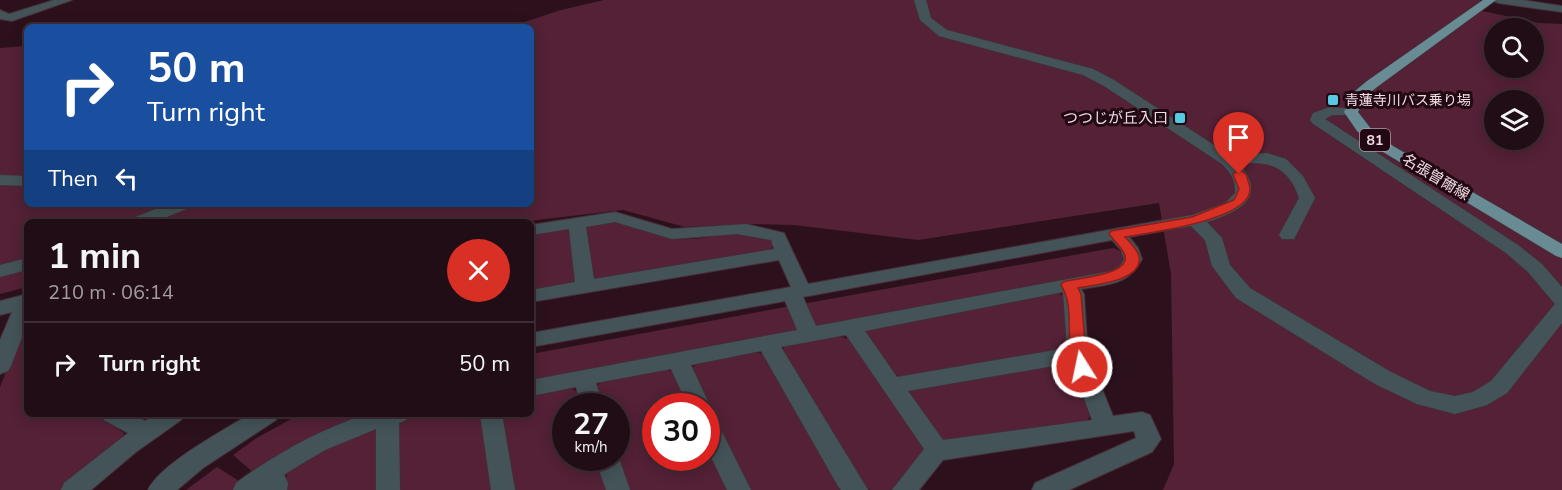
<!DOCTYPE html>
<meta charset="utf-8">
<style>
body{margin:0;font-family:"Nunito Sans","Noto Sans JP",sans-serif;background:#2d1b22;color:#f1f3f6;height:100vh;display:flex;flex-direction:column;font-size:22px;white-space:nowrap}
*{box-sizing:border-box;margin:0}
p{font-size:20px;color:#a29ca0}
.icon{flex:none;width:33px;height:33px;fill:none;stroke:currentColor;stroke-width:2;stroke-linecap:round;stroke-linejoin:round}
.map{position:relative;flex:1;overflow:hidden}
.drawer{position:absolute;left:24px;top:219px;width:510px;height:198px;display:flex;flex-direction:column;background:#210d15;border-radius:9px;box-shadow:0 3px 15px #0003,0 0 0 2px #3e2d34}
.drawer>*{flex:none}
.top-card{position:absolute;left:24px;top:24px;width:510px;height:183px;border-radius:9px;box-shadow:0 3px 15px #0003,0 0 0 2px #3e2d34;background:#1a4fa0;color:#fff;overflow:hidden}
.controls{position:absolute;left:1484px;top:18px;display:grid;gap:12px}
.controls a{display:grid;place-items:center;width:60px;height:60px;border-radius:50%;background:#210d15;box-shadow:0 3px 15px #0003,0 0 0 2px #3e2d34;font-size:30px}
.speed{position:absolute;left:552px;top:393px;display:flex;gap:12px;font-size:30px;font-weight:700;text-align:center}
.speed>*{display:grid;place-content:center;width:78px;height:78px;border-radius:50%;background:#210d15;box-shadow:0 3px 15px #0003,0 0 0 2px #3e2d34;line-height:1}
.speed small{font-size:15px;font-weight:400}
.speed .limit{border:9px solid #d22;background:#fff;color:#111}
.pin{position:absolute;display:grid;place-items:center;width:51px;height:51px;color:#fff;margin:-62px -26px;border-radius:50% 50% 50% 0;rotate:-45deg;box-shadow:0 0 6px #0007}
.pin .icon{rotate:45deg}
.me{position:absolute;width:66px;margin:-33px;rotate:350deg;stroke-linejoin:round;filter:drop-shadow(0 0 4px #0008)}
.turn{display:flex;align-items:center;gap:21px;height:126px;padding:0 24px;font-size:27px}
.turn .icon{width:78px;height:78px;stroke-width:2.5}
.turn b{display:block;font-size:42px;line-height:51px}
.then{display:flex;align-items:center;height:57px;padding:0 24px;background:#0003;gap:12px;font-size:22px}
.round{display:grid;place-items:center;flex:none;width:63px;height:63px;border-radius:32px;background:#2d1b22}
.summary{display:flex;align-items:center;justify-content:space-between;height:102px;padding:0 24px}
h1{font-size:36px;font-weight:700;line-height:45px}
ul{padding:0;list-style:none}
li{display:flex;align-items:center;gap:18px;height:84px;padding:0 24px;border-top:2px solid #3e2d34}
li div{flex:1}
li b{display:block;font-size:22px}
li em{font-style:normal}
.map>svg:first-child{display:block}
</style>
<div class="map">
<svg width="1562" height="490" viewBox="0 0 1562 490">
<rect width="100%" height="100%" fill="#2c111c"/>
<!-- green -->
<path fill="#542137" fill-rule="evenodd" d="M604,0H1480L1482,11L1539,23L1562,24V490H1163L1174,464L1171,274L1159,203L918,240L794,225L748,224L685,227L623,210L519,222L438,220L423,222H27V287L0,294V48L27,46V204H531V27H509L561,10ZM1494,28H1533V68H1494ZM1494,100H1533V140H1494Z
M613,222C640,226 661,241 689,239C710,239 761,224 774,245L767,252L599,279L590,276L583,229L589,224Z
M562,229L570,231L576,278L570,285L531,292V234Z
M1113,248L1121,251L1124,255L1121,264L1114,271L813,329L802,304Z
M1056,292L1067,298L1070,344L1064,351L903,377L891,373L863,336L867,328Z
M791,306L801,332L531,383V354Z
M27,318V414H94L124,433L121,443L63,490H0V387Z
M836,335L848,339L923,444V452L895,490H870L856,478L781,354L785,345Z
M753,351L764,355L845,490H748L691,370L697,363Z
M1064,363L1074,368L1091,412L1087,422L951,443L940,438L908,397L911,387Z
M662,368L673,372L690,406H656V458H706L707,443L727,490H630L617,455L616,406H601L595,388L604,379Z
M569,387L579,393L583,406H566V458H597L606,490H512L499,414H531V394Z
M300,414H375L255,474L233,455L255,439Z
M430,414H481L492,490H398L395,428L406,419Z
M368,428L378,432V490H285L287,473L296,460Z
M217,467L242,483L234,490H186Z"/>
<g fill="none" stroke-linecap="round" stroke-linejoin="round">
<defs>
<path id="minor" d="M54,0H72L12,21L0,19V10L9,14Z
M914,0H926L931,18L947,30L1093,69L1114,80L1231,156L1267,153L1286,159L1303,176L1315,198L1294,239H1282L1279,235L1299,198C1289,167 1269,160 1239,164C1269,198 1238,212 1207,222L1222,238L1230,265L1250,288L1391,372L1430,391L1455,396L1473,392L1491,381L1555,304L1528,272L1506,253L1312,123L1310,120L1313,113L1330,107L1356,109L1358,112L1356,115H1332L1325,119L1518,245L1542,264L1562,287V323L1507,393L1487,405L1455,414L1417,404L1375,384L1236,298L1212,266L1205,240L1191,226L1129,237L1138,248L1142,259C1128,286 1108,284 1081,289L1084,294L1088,354L1113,416L1142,412L1150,415L1161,439L1152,452L1069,490H1032L1035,483L1136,438L1134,431L943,460L919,490H892L924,449L846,335L781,347L868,490H841L838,486L761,351L691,365L710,406L706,412V406H688L671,369L596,383L603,406H581L576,387L531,396V380L797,330L785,301L531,347V333L791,287L779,260L531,302V290L575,282L569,229L531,235V225L615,212L672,229L746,224L784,233L808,284L1192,215L1225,203L1235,193C1236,180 1231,174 1222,164L1104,86L1083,75L939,36L920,20ZM615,222L672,239L737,234L771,240L774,249L594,279L586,227ZM1112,240L1121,250L1124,259L1120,266L1111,271L816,326L803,297ZM1063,292L1067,348L897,377L865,331ZM1071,363L1092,420L943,440L908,391Z
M1492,0H1522L1562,6V12L1498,3Z
M0,175L27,176V186L0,185Z
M168,204H191L189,208L154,222H130L133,218Z
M27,258V270L0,277V265Z
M27,294V324L11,366L8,371L0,374V340L12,312L0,315V301Z
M706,413L714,416L751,490H727L706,447Z
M101,414H132L145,421L156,414H184L181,420L136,452L91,490H61L64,483L128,433L104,420Z
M250,414H279L276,420L203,468L177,490H148C160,464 224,430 250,414Z
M367,414H409L406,420L399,423L400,490H376V429L325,450L288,472L284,475L288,483L287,490H233L236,483C277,453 319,430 367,414Z
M480,414H502L515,490H491Z
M616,453L619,458L630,490H606L595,458H616Z"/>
<path id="major" d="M1483,0H1496L1377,87L1366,96L1358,112L1372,130L1393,146L1562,244V258L1556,256L1383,152L1357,131L1344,112L1355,91L1367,81Z"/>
</defs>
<!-- minor casing -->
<use href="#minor" stroke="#472d38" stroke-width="2"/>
<!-- major casing -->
<use href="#major" stroke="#472d38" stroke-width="2"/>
<!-- minor -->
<use href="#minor" fill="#435357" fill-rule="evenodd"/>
<!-- major -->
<use href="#major" fill="#698b94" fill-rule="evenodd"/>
</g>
<!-- route -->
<path fill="#d93025" stroke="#8d1f18" stroke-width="1.5" d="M1239,170C1247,172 1247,178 1249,184C1262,219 1147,233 1125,237C1130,242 1137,249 1139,256C1144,281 1094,285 1078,288L1081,294L1086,354L1090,367L1088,371H1077C1062,345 1077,310 1061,285L1063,282C1076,278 1135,275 1124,253C1120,246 1114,240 1109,234L1111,231L1192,217L1234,200L1239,189L1233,174Z"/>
<!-- markers -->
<g fill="#57c9e2" stroke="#220813" stroke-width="2">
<rect x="1327" y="94" width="12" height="12" rx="3"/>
<rect x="1174" y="112" width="12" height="12" rx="3"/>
</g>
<g text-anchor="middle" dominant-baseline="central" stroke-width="6" stroke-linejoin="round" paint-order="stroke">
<!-- far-poi labels -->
<g font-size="14" fill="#f0dce3" stroke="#220813" text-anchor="start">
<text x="1345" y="100">青蓮寺川バス乗り場</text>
</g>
<!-- shield labels -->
<rect fill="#220813" stroke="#b29ca5" stroke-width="1.5" x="1360" y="129" width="30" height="22" rx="4.5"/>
<g font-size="14" font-weight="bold" fill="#f0dce3">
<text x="1375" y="140">81</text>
</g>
<!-- poi labels -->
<g font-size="15" fill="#f0dce3" stroke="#220813" text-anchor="end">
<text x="1168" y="118">つつじが丘入口</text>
</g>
<!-- street labels -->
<g font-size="15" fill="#f0dce3" stroke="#220813">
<text transform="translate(1436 177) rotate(31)">名張曽爾線</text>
</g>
</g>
</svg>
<div class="controls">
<a><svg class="icon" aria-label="search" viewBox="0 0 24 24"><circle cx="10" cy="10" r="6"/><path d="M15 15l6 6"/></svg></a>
<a><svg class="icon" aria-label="layers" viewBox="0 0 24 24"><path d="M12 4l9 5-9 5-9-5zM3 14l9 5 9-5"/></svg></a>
</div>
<div class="speed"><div>27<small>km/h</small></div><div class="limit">30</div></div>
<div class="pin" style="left:1239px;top:174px;background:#d93025"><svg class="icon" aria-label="arrive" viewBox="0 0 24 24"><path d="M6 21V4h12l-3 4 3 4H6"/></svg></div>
<svg class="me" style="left:1082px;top:367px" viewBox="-20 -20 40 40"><circle r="17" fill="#d93025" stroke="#fff" stroke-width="3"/><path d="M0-11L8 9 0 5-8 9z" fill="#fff"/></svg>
<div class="top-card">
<div class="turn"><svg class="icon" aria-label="right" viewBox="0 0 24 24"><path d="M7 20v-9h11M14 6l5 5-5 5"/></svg><div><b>50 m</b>Turn right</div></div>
<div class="then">Then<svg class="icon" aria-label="left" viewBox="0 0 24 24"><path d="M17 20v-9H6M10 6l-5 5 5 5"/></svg></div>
</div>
<section class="drawer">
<div class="summary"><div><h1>1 min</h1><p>210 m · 06:14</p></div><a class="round" style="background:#d93025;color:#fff"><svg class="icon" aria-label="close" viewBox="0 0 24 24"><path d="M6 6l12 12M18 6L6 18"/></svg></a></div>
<ul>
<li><svg class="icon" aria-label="right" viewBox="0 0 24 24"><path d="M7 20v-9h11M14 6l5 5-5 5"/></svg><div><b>Turn right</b></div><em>50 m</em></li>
</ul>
</section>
</div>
